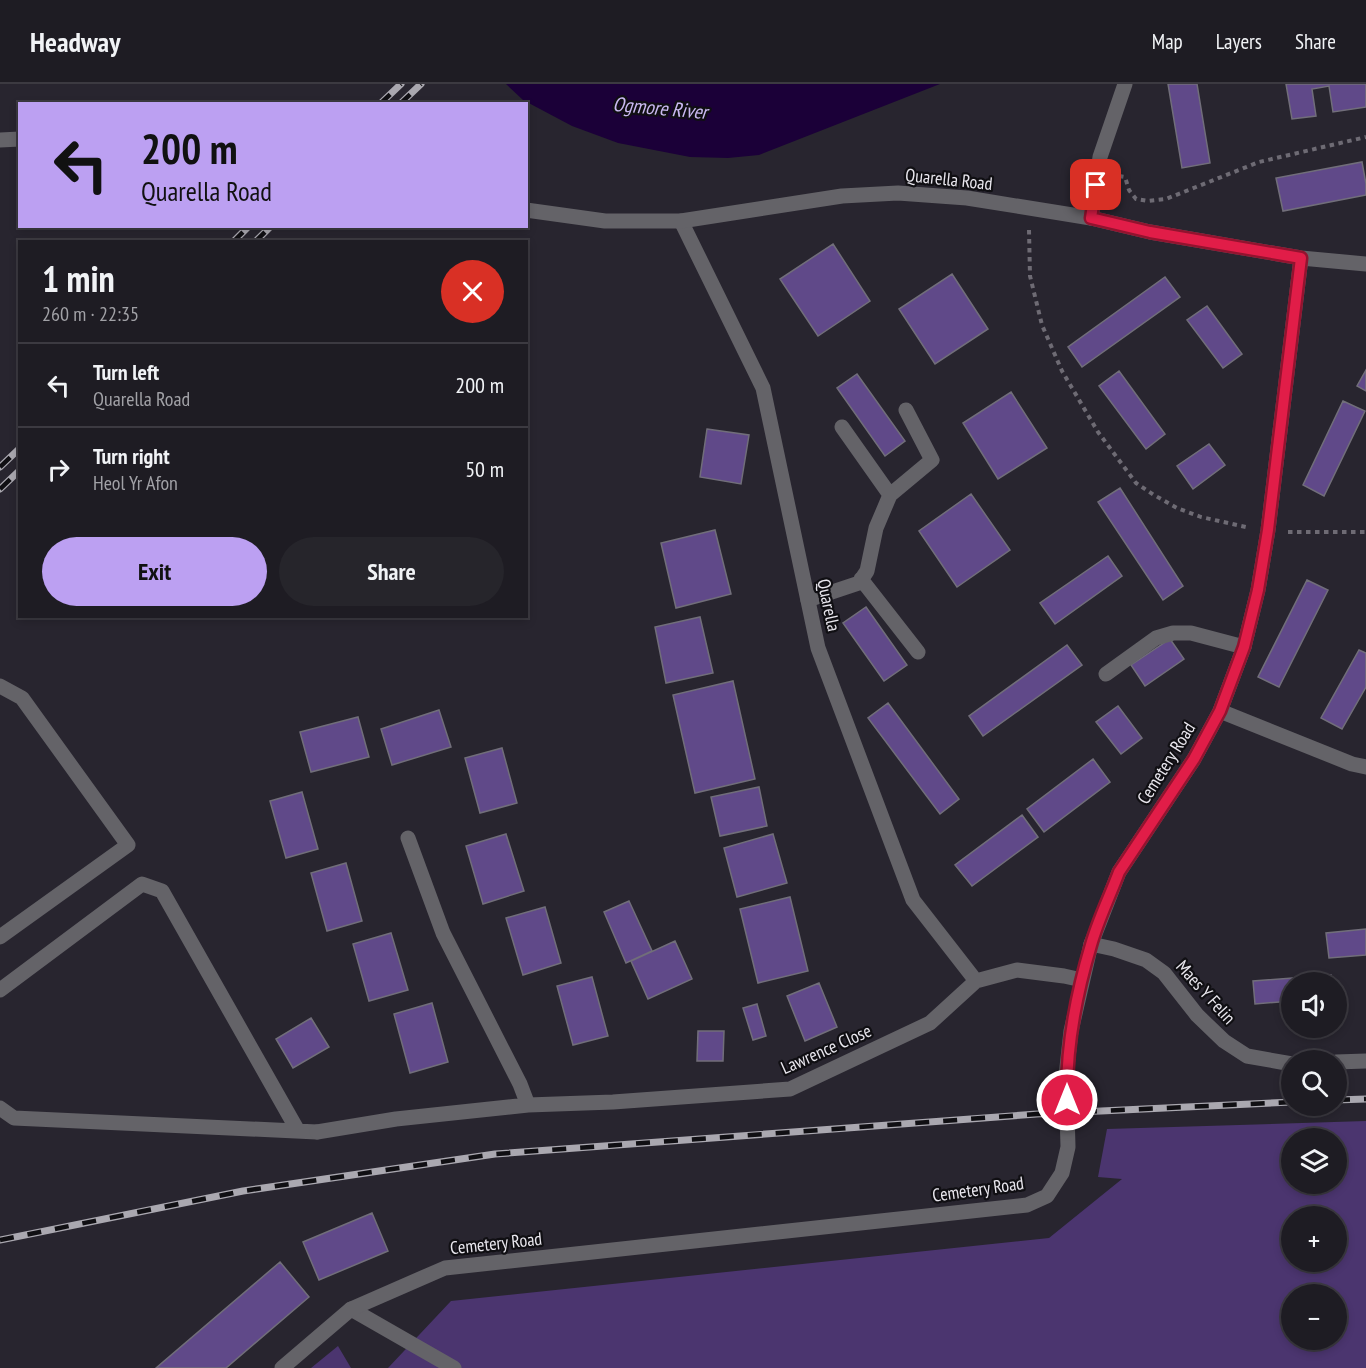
<!DOCTYPE html>
<meta charset="utf-8">
<style>
body{margin:0;font-family:"PT Sans Narrow",sans-serif;background:#26252b;color:#f1f3f6;height:100vh;display:flex;flex-direction:column;font-size:22px;white-space:nowrap}
*{box-sizing:border-box;margin:0}
p{font-size:20px;color:#a1a1a6}
.icon{flex:none;width:33px;height:33px;fill:none;stroke:currentColor;stroke-width:2;stroke-linecap:round;stroke-linejoin:round}
.map{position:relative;flex:1;overflow:hidden}
.side{position:absolute;left:18px;top:156px;width:510px;height:378px;display:flex;flex-direction:column;background:#1e1c23;border-radius:0px;box-shadow:0 3px 9px #0003,0 0 0 2px #3c3a41}
.side>*{flex:none}
.top-card{position:absolute;left:18px;top:18px;width:510px;height:126px;border-radius:0px;box-shadow:0 3px 9px #0003,0 0 0 2px #3c3a41;background:#bca0f2;color:#111;overflow:hidden}
.fabs{position:absolute;left:1281px;top:888px;display:grid;gap:12px}
.fabs a{display:grid;place-items:center;width:66px;height:66px;border-radius:50%;background:#1e1c23;box-shadow:0 3px 9px #0003,0 0 0 2px #3c3a41;font-size:30px}
.pin{position:absolute;display:grid;place-items:center;width:51px;height:51px;color:#fff;margin:-26px;border-radius:12px;box-shadow:0 3px 9px #0006}
.me{position:absolute;width:66px;margin:-33px;rotate:0deg;stroke-linejoin:round;filter:drop-shadow(0 0 4px #0008)}
.turn{display:flex;align-items:center;gap:21px;height:126px;padding:0 24px;font-size:27px}
.turn .icon{width:78px;height:78px;stroke-width:2.5}
.turn b{display:block;font-size:42px;line-height:51px}
.round{display:grid;place-items:center;flex:none;width:63px;height:63px;border-radius:32px;background:#26252b}
.head{display:flex;align-items:center;justify-content:space-between;height:102px;padding:0 24px}
h1{font-size:36px;font-weight:700;line-height:45px}
.cta{display:flex;gap:12px;margin-top:auto;padding:12px 24px}
.cta a{flex:1;height:69px;border-radius:36px;background:#bca0f2;color:#111;font-size:24px;font-weight:700;line-height:69px;text-align:center}
.cta a+a{background:#26252b;color:#f1f3f6}
ul{padding:0;list-style:none}
li{display:flex;align-items:center;gap:18px;height:84px;padding:0 24px;border-top:2px solid #3c3a41}
li div{flex:1}
li b{display:block;font-size:22px}
li em{font-style:normal}
header{display:flex;align-items:center;gap:36px;box-sizing:border-box;height:84px;padding:0 30px;background:#1e1c23;border-bottom:2px solid #3c3a41}
header strong{font-size:28px}
nav{display:flex;gap:33px;margin-inline-start:auto;font-size:21px}
.map>svg:first-child{display:block}
</style>
<header>
<strong>Headway</strong>
<nav><a>Map</a><a>Layers</a><a>Share</a></nav>
</header>
<div class="map">
<svg width="1366" height="1284" viewBox="0 0 1366 1284">
<rect width="100%" height="100%" fill="#28252f"/>
<!-- green -->
<path fill="#4b356f" fill-rule="evenodd" d="M1366,1037V1284H388L451,1217L1049,1154L1122,1095L1098,1093L1107,1045ZM1292,1054H1336V1100H1292ZM1292,1132H1336V1178H1292ZM1292,1210H1336V1256H1292Z
M338,1262L351,1284H311Z"/>
<!-- water -->
<path fill="#1b0038" d="M506,0H940L759,71L728,74L690,73L618,59L572,42L523,16Z"/>
<!-- building -->
<path fill="#604989" stroke="#716e7a" stroke-width="1.5" d="M1168,0H1197L1210,79L1182,84Z
M1286,0H1366V23L1333,28L1329,2L1312,5L1316,32L1292,35Z
M1362,78L1366,100V111L1283,127L1276,94Z
M833,160L870,217L818,252L780,195Z
M952,190L988,245L935,280L899,225Z
M1165,193L1180,213L1082,283L1068,263Z
M1207,222L1242,270L1223,284L1187,236Z
M1366,286V307L1357,302Z
M1119,287L1165,350L1146,365L1099,302Z
M857,290L905,357L885,372L837,304Z
M1011,308L1047,364L998,395L963,339Z
M1343,317L1365,327L1324,412L1303,401Z
M707,345L749,351L741,400L700,393Z
M1209,360L1225,381L1193,405L1177,382Z
M1120,404L1183,502L1163,516L1098,418Z
M971,410L1010,466L957,503L919,447Z
M715,446L731,510L676,524L661,459Z
M1108,472L1122,492L1055,540L1040,519Z
M1307,496L1328,506L1279,603L1258,593Z
M866,523L907,581L884,597L843,539Z
M700,533L713,589L666,599L655,543Z
M1170,555L1184,575L1145,602L1131,581Z
M1067,561L1082,581L983,652L969,632Z
M1359,566L1366,569V603L1342,645L1321,634Z
M733,597L755,695L695,709L673,611Z
M888,619L959,715L940,730L868,634Z
M1118,622L1142,654L1121,670L1096,638Z
M439,626L451,663L392,681L381,645Z
M358,633L369,673L311,688L300,648Z
M502,664L517,719L480,729L465,674Z
M1093,675L1110,698L1044,748L1027,725Z
M759,703L767,742L720,752L711,713Z
M302,708L318,765L286,774L270,717Z
M1022,731L1038,753L972,802L955,781Z
M506,750L524,807L483,820L466,762Z
M773,750L787,799L737,813L724,764Z
M346,779L362,837L327,847L311,789Z
M790,813L808,887L758,899L740,825Z
M629,817L652,867L626,879L604,828Z
M545,823L561,879L523,891L506,834Z
M1366,845V871L1329,874L1326,849Z
M391,849L408,906L369,917L353,860Z
M675,857L692,895L648,915L631,877Z
M1331,891V898H1292V917L1255,920L1253,897Z
M592,893L608,952L573,961L557,902Z
M819,899L837,943L805,957L787,912Z
M432,919L448,978L410,989L394,930Z
M757,920L766,952L753,956L743,924Z
M311,934L329,963L293,984L276,955Z
M698,947H724L723,977H697Z
M372,1129L388,1167L319,1196L303,1158Z
M280,1178L309,1213L226,1284H156Z"/>
<g fill="none" stroke-linecap="round" stroke-linejoin="round">
<!-- path -->
<path stroke="#6e6b74" stroke-width="4" stroke-dasharray="4.5 4.5" stroke-linecap="butt" d="M1119,92L1125,93L1129,106L1136,115L1148,117L1166,115L1259,78L1366,53
M1029,146L1030,192L1042,241L1062,287L1098,348L1136,399L1154,411L1177,424L1201,433L1246,443
M1288,448H1366"/>
<!-- service -->
<path stroke="#646368" stroke-width="15" d="M842,343L890,411
M861,495L918,568
M808,516L859,499L867,487L876,444L890,411L932,376L906,326
M1106,590L1156,554L1173,549H1191L1244,563
M0,602L22,614L128,761L0,853
M0,906L142,800L162,807L298,1047
M0,1024L14,1034L317,1048
M351,1225L454,1284"/>
<!-- minor -->
<path stroke="#646368" stroke-width="15" d="M1091,134L1100,73L1125,0
M681,137L763,304L818,564L913,816L976,897
M1220,627L1352,680L1366,683
M408,754L443,849L520,1000L528,1021
M1091,860L1114,865L1146,876L1164,889L1197,931L1224,957L1247,972L1292,980
M1336,978L1366,977
M317,1048L396,1035L528,1021L613,1018L790,1005L930,939L976,897L1017,886L1064,892L1082,896"/>
<!-- tertiary -->
<path stroke="#646368" stroke-width="15" d="M0,56L20,55
M526,126L605,137H681L842,112L898,109L967,114L1091,134L1150,148L1301,174L1366,180
M282,1284L351,1225L445,1184L1027,1121L1047,1112L1062,1089L1068,1063L1066,992L1071,947L1091,860L1119,788L1194,675L1220,627L1244,563L1258,506L1268,446L1301,174"/>
<defs>
<path id="rail" d="M380,20L401,0
M400,20L421,0
M233,158L249,142
M255,158L271,142
M0,383L20,364
M0,405L20,386
M1336,1016L1366,1015
M0,1156L243,1107L495,1070L1037,1030L1292,1018"/>
</defs>
<!-- rail casing -->
<use href="#rail" stroke="#aaa8b0" stroke-width="7"/>
<!-- rail -->
<use href="#rail" stroke="#100f13" stroke-width="4.5" stroke-dasharray="14" stroke-linecap="butt"/>
</g>
<g fill="none" stroke-linecap="round" stroke-linejoin="round">
<defs>
<path id="route" d="M1067,1016C1066,963 1076,911 1091,861C1098,836 1110,812 1119,788L1194,675L1220,627L1244,563L1258,506L1268,446L1301,174L1150,148L1091,134L1096,101"/>
</defs>
<!-- route casing -->
<use href="#route" stroke="#92132f" stroke-width="15"/>
<!-- route -->
<use href="#route" stroke="#e11d48" stroke-width="10"/>
</g>
<g text-anchor="middle" dominant-baseline="central" stroke-width="4.5" stroke-linejoin="round" paint-order="stroke">
<!-- street labels -->
<g font-size="18" fill="#e9e7ee" stroke="#100f13">
<text transform="translate(949 95) rotate(6)">Quarella Road</text>
<text transform="translate(829 521) rotate(78)">Quarella</text>
<text transform="translate(1166 679) rotate(-58)">Cemetery Road</text>
<text transform="translate(1206 908) rotate(48)">Maes Y Felin</text>
<text transform="translate(826 965) rotate(-24)">Lawrence Close</text>
<text transform="translate(978 1105) rotate(-8)">Cemetery Road</text>
<text transform="translate(496 1159) rotate(-6)">Cemetery Road</text>
</g>
<!-- water labels -->
<g font-size="20" font-style="italic" fill="#cab9f1" stroke="#100f13">
<text transform="translate(660 24) rotate(5)">Ogmore River</text>
</g>
</g>
</svg>
<div class="fabs">
<a><svg class="icon" aria-label="sound" viewBox="0 0 24 24"><path d="M4 9h4l5-4v14l-5-4H4zM17 9q2 3 0 6"/></svg></a>
<a><svg class="icon" aria-label="search" viewBox="0 0 24 24"><circle cx="10" cy="10" r="6"/><path d="M15 15l6 6"/></svg></a>
<a><svg class="icon" aria-label="layers" viewBox="0 0 24 24"><path d="M12 4l9 5-9 5-9-5zM3 14l9 5 9-5"/></svg></a>
<a>+</a>
<a>−</a>
</div>
<div class="pin" style="left:1096px;top:101px;background:#d93025"><svg class="icon" aria-label="arrive" viewBox="0 0 24 24"><path d="M6 21V4h12l-3 4 3 4H6"/></svg></div>
<svg class="me" style="left:1067px;top:1016px" viewBox="-20 -20 40 40"><circle r="17" fill="#e11d48" stroke="#fff" stroke-width="3"/><path d="M0-11L8 9 0 5-8 9z" fill="#fff"/></svg>
<div class="top-card">
<div class="turn"><svg class="icon" aria-label="left" viewBox="0 0 24 24"><path d="M17 20v-9H6M10 6l-5 5 5 5"/></svg><div><b>200 m</b>Quarella Road</div></div>
</div>
<section class="side">
<div class="head"><div><h1>1 min</h1><p>260 m · 22:35</p></div><a class="round" style="background:#d93025;color:#fff"><svg class="icon" aria-label="close" viewBox="0 0 24 24"><path d="M6 6l12 12M18 6L6 18"/></svg></a></div>
<ul>
<li><svg class="icon" aria-label="left" viewBox="0 0 24 24"><path d="M17 20v-9H6M10 6l-5 5 5 5"/></svg><div><b>Turn left</b><p>Quarella Road</p></div><em>200 m</em></li>
<li><svg class="icon" aria-label="right" viewBox="0 0 24 24"><path d="M7 20v-9h11M14 6l5 5-5 5"/></svg><div><b>Turn right</b><p>Heol Yr Afon</p></div><em>50 m</em></li>
</ul>
<div class="cta"><a>Exit</a><a>Share</a></div>
</section>
</div>
